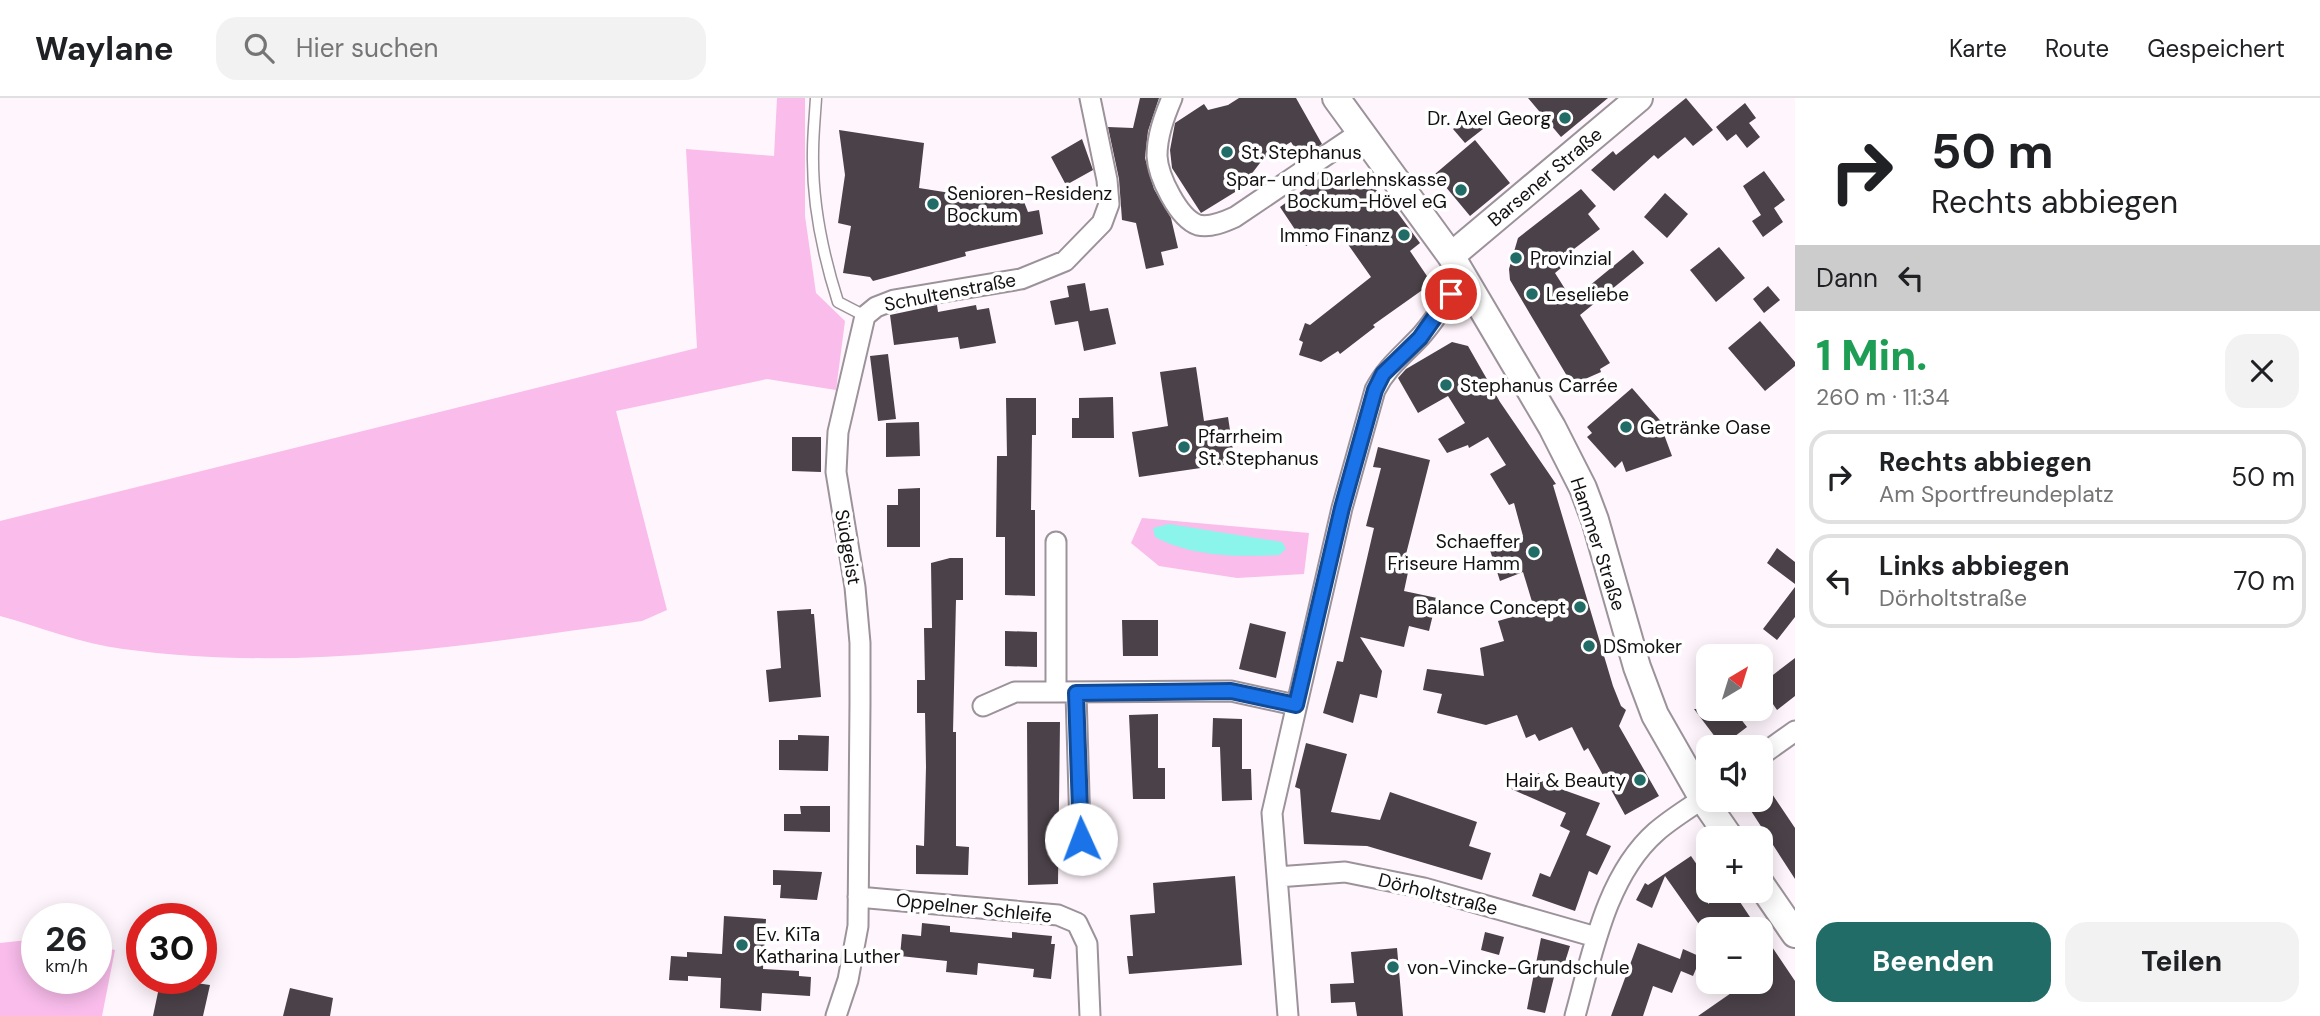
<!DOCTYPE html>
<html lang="de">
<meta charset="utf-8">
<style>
body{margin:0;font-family:"DM Sans",sans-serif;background:#f2f2f2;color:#202124;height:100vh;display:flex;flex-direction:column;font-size:26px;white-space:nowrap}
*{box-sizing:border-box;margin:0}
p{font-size:23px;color:#757577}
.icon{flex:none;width:38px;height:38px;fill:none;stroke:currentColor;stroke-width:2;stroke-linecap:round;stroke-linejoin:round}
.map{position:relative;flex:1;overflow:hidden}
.panel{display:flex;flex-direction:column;background:#fff;width:525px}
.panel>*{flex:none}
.guide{background:#fff;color:#202124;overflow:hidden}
.needle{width:46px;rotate:38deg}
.controls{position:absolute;left:1696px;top:546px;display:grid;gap:14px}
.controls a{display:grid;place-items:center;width:77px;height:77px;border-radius:14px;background:#fff;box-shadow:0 4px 18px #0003;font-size:35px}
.speed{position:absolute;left:21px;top:805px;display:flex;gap:14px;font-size:35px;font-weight:700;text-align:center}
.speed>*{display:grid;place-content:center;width:91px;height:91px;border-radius:50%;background:#fff;box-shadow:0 4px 18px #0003;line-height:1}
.speed small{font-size:18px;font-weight:400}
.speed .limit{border:10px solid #d22;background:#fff;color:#111}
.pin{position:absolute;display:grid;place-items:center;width:60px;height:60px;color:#fff;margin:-30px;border:4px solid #fff;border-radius:50%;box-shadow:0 2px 7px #0007}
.me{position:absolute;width:77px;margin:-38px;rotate:358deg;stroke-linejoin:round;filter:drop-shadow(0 0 5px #0008)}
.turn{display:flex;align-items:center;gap:24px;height:147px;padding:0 21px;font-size:32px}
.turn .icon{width:91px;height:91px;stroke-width:2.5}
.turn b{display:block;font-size:49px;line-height:60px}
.then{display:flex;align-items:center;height:66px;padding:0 21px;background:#0003;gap:14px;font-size:26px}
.round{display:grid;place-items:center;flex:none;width:74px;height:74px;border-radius:21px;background:#f2f2f2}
.overview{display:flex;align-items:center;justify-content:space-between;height:119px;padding:0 21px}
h1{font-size:42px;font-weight:800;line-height:52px;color:#1e9e55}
.cta{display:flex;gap:14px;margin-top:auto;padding:14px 21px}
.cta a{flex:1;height:80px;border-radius:21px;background:#226c67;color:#fff;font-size:28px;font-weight:800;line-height:80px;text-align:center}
.cta a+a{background:#f2f2f2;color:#202124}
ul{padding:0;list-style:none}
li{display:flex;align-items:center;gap:21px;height:94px;margin:0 14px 10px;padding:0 7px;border:4px solid #e0e0e0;border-radius:21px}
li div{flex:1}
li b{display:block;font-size:26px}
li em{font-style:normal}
header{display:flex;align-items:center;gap:42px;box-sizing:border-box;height:98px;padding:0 35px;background:#fff;border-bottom:2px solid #e0e0e0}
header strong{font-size:33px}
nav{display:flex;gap:38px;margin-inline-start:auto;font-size:24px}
.search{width:490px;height:63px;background:#f2f2f2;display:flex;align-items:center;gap:18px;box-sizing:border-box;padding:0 24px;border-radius:21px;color:#757577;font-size:26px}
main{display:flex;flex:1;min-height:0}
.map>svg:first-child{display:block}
</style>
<header>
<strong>Waylane</strong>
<div class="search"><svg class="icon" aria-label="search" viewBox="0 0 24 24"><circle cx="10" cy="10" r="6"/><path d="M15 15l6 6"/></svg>Hier suchen</div>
<nav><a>Karte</a><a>Route</a><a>Gespeichert</a></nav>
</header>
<main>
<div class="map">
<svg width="1795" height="918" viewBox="0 0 1795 918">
<rect width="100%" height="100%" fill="#fff5fc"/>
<!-- green -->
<path fill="#f9bceb" d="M777,0H805V118L816,195L845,223L836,292L767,281L616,313L667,512L642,523C467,547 301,575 123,551C82,546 40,529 0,518V423L697,250L686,51L774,58Z
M1142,420L1309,435L1304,476L1237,480L1159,468L1131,445Z
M37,841V880H96V848L115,852L102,918H0V845Z"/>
<!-- water -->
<path fill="#8bf4eb" d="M1169,426L1282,444L1286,451L1279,457C1237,459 1193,459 1155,439L1153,430Z"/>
<!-- building -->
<path fill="#4b4148" d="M1140,0H1159L1148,33L1145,60L1154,91L1171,120L1178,150L1161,154L1164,167L1146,171L1136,125L1122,122L1119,81L1108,29L1133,30Z
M1239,0H1296L1322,46L1301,60L1291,44L1263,61L1250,78L1253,83L1201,115L1172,70L1170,52L1175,25L1204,6L1208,12L1228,7Z
M1528,0H1608L1561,39Z
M1686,0L1713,32L1693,48L1685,39L1658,61L1654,57L1614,93L1591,72L1613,53L1616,57Z
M1745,5L1756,20L1749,25L1760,39L1747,50L1736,36L1727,43L1716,29Z
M1471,16L1483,31L1465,45L1453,31Z
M839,32L924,45L919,90L982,100L1019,91L1028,114L1039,112L1043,136L965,154L966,158L873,183L870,179L843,175L851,128L838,125L845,77Z
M1082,41L1093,72L1066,87L1051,59Z
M1475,42L1510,85L1470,118L1435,76Z
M1764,73L1785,102L1774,110L1783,124L1763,139L1752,123L1761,117L1743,88Z
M1324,77L1366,91L1369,86L1389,103L1420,145L1410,153L1429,181L1428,188L1373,227L1375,229L1340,256L1338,253L1321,264L1299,257L1303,244L1299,242L1305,225L1310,227L1371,179L1335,128L1306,148L1280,109Z
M1581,91L1596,108L1588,116L1600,131L1557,164L1561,170L1555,175L1572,202L1633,152L1644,165L1580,217L1610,265L1600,271L1601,274L1576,285L1574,281L1570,283L1530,216L1510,182L1509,171L1518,140Z
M1665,95L1688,116L1667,140L1644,119Z
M1719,149L1745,180L1716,204L1690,172Z
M1085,185L1090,213L1108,210L1116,246L1084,253L1078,223L1055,227L1050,203L1069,199L1067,188Z
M1768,188L1780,202L1764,215L1753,201Z
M937,207L938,214L976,207L977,212L989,210L996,245L960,251L958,239L894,247L890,217Z
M1760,223L1795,264V268L1765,293L1728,250Z
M1452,244L1468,248L1500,304L1556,386L1553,387L1613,588L1621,608L1626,612L1619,628L1659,698L1625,717L1588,650L1584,653L1572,629L1539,643L1535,636L1526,640L1517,617L1486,627L1437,615L1442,596L1423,592L1427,571L1484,578L1480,550L1504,543L1498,523L1512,519L1511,514L1533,507L1523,474L1500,483L1489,449L1523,438L1514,405L1509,407L1490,376L1506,367L1488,339L1469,350L1468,347L1447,355L1438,341L1465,325L1448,298L1418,315L1398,280L1406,271Z
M888,256L896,321L878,323L870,258Z
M1196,269L1204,323L1228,319L1235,365L1139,379L1132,334L1168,328L1160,274Z
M1632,290L1665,328L1662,331L1672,358L1626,374L1622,363L1615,370L1587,339L1592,335L1587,329Z
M1113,299L1114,340H1072V320H1079V300Z
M1006,300H1036V337H1032L1031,412H1035V498L1005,497V439H996L997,358H1007Z
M919,324L920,358L886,359V325Z
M792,339H821V374L792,373Z
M1378,349L1430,362L1404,464L1410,465L1404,493L1437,500L1429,533L1409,528L1404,549L1360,539L1382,573L1377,600L1360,596L1353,625L1323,615L1337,563L1343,564L1374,430L1366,428L1381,370L1373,369Z
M920,390V449H887V407H898V391Z
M1777,450L1795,464V486L1767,465Z
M950,460H963V502H956L953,634H956V748L969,749L968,777L916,776V747L924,748L926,669L925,615H917V582H925L924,530H932L931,465Z
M1795,489V519L1777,542L1763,531Z
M811,511V516H814L821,599L769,604L766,572L781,570L777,513Z
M1122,522H1158V558H1123Z
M1250,525L1286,534L1276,580L1239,571Z
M1005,533L1037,534V569L1005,568Z
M1795,560V598L1777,612L1760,587Z
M1694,611H1733L1747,629L1722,648Z
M1158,616V670H1165V701H1133L1129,617Z
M1213,620L1242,621V671H1251L1252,702L1222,703L1220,649H1212Z
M1027,624H1060L1058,786L1028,787Z
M798,637L829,638L828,673L779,672V642H798Z
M1306,645L1347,656L1331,714L1380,722L1390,694L1477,724L1469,748L1491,755L1482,782L1367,748L1304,746L1300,691L1295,689Z
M1539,675L1544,685L1600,705L1586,737L1611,748L1597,777L1589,773L1575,813L1532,798L1540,775L1550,779L1570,733L1560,728L1566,715L1509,690Z
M1760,678L1795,730V781L1744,702H1760Z
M800,708H830V734L784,733V716H801Z
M1691,758L1708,783V806L1721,797L1724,802L1734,795L1758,831H1708V839L1665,778L1652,810L1636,802L1645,785L1648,787Z
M773,772L822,774L817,802L780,800L781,787H773Z
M1235,778L1242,867L1129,876L1127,858H1133L1130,817L1155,815L1153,785Z
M724,818L766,821L763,871L799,873V878L811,879L810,898L762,895L761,913L720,910L721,880L688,878V883L669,882L671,858L687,859V854L722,856Z
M922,825L950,828V834L1012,840V834L1052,838L1051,846H1055L1051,881L1033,879L1034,871L978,865L977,877L946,874L947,863L900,858L902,836L921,838Z
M1760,831L1795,883V918H1698L1747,884H1760Z
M1485,834L1504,839L1499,857L1481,852Z
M1541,840L1570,848L1561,877L1555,875L1545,915L1527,911Z
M1638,845L1680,861L1683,851L1701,859L1693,878L1681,873L1672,895L1653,888L1643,918H1611Z
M1397,850L1403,918H1357L1355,904L1331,905L1330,886L1354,885L1351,854Z
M161,880L210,887L203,918H153Z
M290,890L333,900L330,918H283Z"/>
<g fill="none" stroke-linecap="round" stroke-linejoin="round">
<defs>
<path id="lane" d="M816,0C815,18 813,36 813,54C812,104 823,157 838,204L865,218"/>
<path id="street" d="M1172,0C1164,19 1157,38 1157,58C1158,78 1178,120 1198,127C1210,130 1224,124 1235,119L1359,35
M1056,594V444
M1076,595L1081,765
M983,608L1015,594H1056L1231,593L1295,607
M1760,658L1795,633
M1277,779L1345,774L1424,790L1596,839
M858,799L1058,817L1077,825L1087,846L1090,918
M836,918L848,882L858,828L860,605V545L855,489L836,374L838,334L865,218L876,209L894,202L1021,181L1065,163L1102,125L1109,106L1107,82L1090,0
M1288,918L1272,715L1342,410L1375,292C1386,270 1403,257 1420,239C1437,221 1445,200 1467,186
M1575,918C1592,857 1606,778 1656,734C1672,720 1691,709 1708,697"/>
<path id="secondary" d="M1336,0L1451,158L1552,329L1583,390L1595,422L1637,569L1655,617L1703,701L1730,740
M1451,158L1639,0
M1760,785L1795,836"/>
</defs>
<!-- lane casing -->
<use href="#lane" stroke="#9c929a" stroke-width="13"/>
<!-- street casing -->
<use href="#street" stroke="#9c929a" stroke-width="23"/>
<!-- secondary casing -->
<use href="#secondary" stroke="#9c929a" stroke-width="30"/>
<!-- lane -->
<use href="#lane" stroke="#fff" stroke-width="10"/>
<!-- street -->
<use href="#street" stroke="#fff" stroke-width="19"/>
<!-- secondary -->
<use href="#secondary" stroke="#fff" stroke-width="26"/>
</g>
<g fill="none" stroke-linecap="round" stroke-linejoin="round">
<defs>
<path id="route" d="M1081,741L1076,595L1231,593L1296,607L1342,410L1375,292L1383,276L1420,240L1451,196"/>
</defs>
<!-- route casing -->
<use href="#route" stroke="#114b97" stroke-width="18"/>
<!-- route -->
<use href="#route" stroke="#1a73e8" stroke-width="12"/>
</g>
<!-- markers -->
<g fill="#226c67" stroke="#fff" stroke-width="2.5">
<circle cx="1565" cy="20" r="7"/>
<circle cx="1227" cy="54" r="7"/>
<circle cx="1461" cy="92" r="7"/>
<circle cx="933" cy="106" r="7"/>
<circle cx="1404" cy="137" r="7"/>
<circle cx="1516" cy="160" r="7"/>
<circle cx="1532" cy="196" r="7"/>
<circle cx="1446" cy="287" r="7"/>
<circle cx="1626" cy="329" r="7"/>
<circle cx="1184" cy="349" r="7"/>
<circle cx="1534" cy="454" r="7"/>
<circle cx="1580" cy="509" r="7"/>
<circle cx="1589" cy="548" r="7"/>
<circle cx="1640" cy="682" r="7"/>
<circle cx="742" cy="847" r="7"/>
<circle cx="1393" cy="869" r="7"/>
</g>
<g text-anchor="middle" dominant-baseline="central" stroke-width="7" stroke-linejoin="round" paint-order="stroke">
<!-- poi labels -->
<g font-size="19" fill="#131012" stroke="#fff" text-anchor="start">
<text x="1551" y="20" text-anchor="end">Dr. Axel Georg</text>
<text x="1241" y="54">St. Stephanus</text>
<text x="1447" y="81" text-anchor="end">Spar- und Darlehnskasse<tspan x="1447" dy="22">Bockum-Hövel eG</tspan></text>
<text x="947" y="95">Senioren-Residenz<tspan x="947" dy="22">Bockum</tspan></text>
<text x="1390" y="137" text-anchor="end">Immo Finanz</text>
<text x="1530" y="160">Provinzial</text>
<text x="1546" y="196">Leseliebe</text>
<text x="1460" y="287">Stephanus Carrée</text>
<text x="1640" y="329">Getränke Oase</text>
<text x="1198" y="338">Pfarrheim<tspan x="1198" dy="22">St. Stephanus</tspan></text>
<text x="1520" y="443" text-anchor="end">Schaeffer<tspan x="1520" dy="22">Friseure Hamm</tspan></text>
<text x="1566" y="509" text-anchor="end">Balance Concept</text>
<text x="1603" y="548">DSmoker</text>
<text x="1626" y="682" text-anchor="end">Hair &amp; Beauty</text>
<text x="756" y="836">Ev. KiTa<tspan x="756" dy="22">Katharina Luther</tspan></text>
<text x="1407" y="869">von-Vincke-Grundschule</text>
</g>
<!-- street labels -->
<g font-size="19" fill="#131012" stroke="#fff">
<text transform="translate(1545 79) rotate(-40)">Barsener Straße</text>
<text transform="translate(950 194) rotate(-11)">Schultenstraße</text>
<text transform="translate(1598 446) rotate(72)">Hammer Straße</text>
<text transform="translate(848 449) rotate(80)">Südgeist</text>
<text transform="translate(1438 796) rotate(14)">Dörholtstraße</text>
<text transform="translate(974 810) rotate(6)">Oppelner Schleife</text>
</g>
</g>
</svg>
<div class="controls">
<a><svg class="needle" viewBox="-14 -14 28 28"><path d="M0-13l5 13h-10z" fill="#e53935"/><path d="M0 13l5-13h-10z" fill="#757577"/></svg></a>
<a><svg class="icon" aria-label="sound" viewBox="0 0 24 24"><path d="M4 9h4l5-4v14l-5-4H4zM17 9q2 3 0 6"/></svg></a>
<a>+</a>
<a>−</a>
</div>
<div class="speed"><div>26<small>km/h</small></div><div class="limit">30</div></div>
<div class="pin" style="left:1451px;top:196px;background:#d93025"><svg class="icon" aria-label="arrive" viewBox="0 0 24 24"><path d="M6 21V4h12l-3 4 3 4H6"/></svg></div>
<svg class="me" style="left:1081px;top:741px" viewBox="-20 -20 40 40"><circle r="19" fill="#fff"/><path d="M0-13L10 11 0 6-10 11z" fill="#1a73e8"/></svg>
</div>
<section class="panel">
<div class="guide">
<div class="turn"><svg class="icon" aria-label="right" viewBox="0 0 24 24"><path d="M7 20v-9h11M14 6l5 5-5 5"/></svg><div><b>50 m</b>Rechts abbiegen</div></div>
<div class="then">Dann<svg class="icon" aria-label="left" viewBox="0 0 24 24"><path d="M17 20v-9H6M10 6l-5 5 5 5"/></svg></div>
</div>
<div class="overview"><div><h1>1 Min.</h1><p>260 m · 11:34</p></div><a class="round"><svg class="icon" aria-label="close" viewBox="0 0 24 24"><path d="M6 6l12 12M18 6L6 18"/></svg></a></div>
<ul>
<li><svg class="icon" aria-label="right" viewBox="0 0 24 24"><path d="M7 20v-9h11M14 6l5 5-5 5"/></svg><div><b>Rechts abbiegen</b><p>Am Sportfreundeplatz</p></div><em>50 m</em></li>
<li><svg class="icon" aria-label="left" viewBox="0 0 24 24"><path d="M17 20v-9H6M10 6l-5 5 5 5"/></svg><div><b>Links abbiegen</b><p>Dörholtstraße</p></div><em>70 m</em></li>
</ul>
<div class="cta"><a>Beenden</a><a>Teilen</a></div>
</section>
</main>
